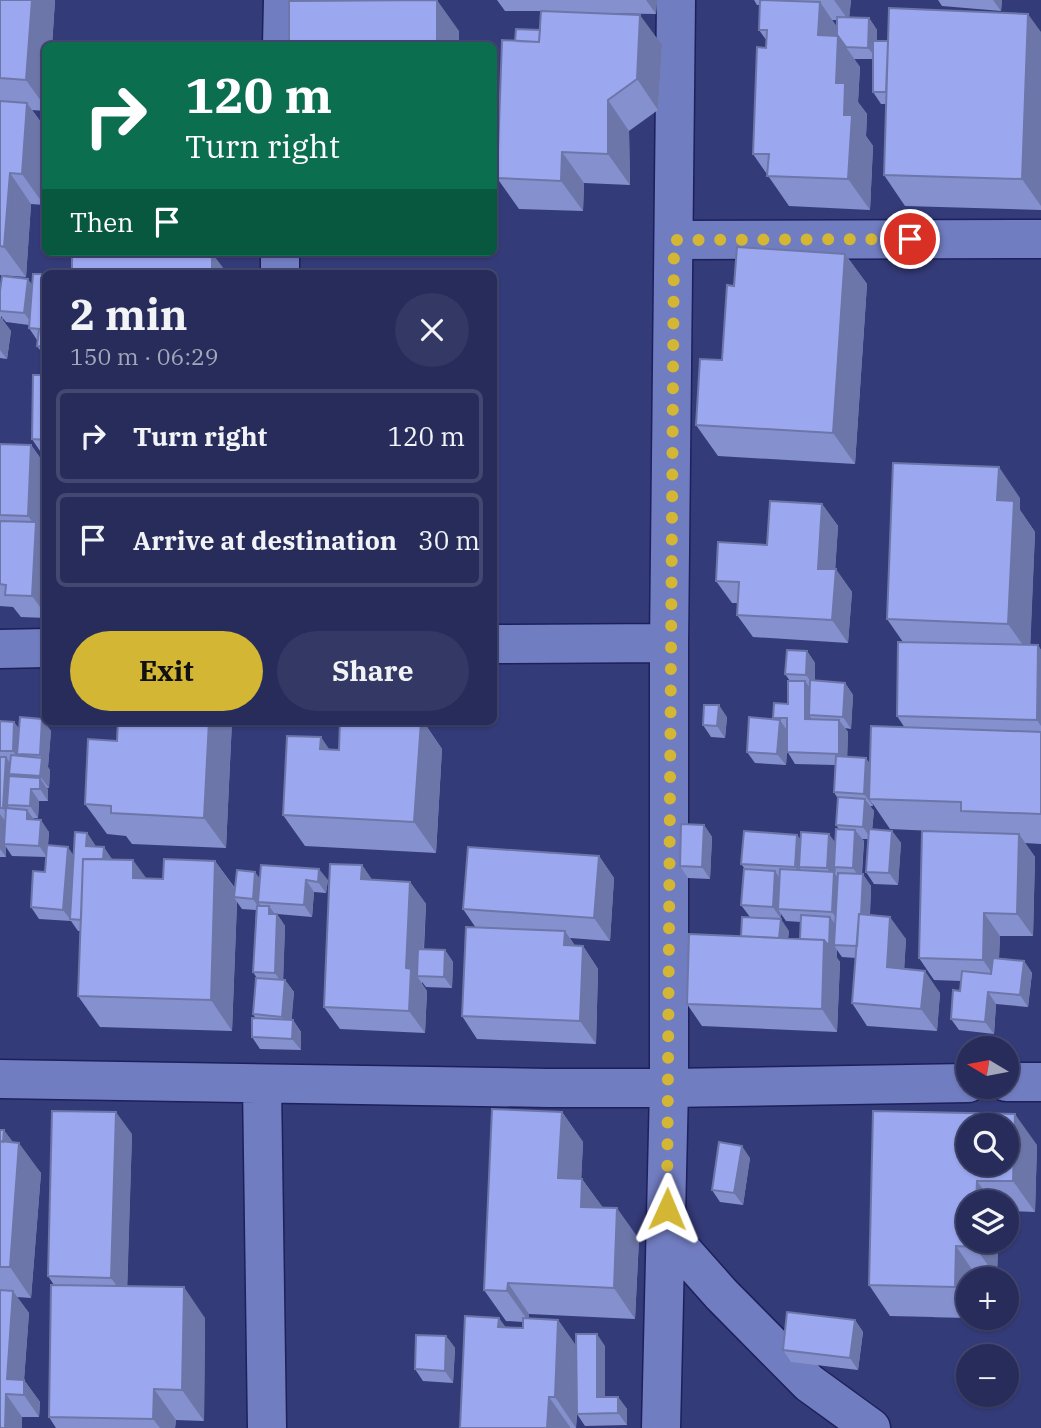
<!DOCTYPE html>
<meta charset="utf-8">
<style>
body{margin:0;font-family:"IBM Plex Serif",serif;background:#333864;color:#f1f3f6;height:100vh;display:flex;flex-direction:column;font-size:26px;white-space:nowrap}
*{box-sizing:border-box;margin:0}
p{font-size:23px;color:#a4a7bb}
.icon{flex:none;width:38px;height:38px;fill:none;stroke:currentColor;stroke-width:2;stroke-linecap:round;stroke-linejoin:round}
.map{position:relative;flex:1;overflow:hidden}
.drawer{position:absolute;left:42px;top:270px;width:455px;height:455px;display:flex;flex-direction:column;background:#272c5b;border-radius:10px;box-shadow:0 2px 5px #0004,0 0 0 2px #434871}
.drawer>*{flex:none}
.top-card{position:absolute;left:42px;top:42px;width:455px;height:214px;border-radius:10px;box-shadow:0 2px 5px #0004,0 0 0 2px #434871;background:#0b6e4f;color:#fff;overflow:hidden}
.needle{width:46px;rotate:280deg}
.fabs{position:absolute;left:956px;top:1036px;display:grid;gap:14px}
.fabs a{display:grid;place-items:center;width:63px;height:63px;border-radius:50%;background:#272c5b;box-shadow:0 2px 5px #0004,0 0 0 2px #434871;font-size:35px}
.pin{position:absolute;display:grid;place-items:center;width:60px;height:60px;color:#fff;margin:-30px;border:4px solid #fff;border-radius:50%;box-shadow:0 2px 7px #0007}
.me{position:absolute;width:77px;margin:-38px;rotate:1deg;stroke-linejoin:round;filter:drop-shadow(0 0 5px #0008)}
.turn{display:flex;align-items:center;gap:24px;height:147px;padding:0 28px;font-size:32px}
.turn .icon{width:91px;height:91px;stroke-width:2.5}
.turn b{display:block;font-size:49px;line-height:60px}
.then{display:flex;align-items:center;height:66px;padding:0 28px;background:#0003;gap:14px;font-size:26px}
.round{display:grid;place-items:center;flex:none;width:74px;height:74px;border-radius:37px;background:#333864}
.summary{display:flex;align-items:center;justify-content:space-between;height:119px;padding:0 28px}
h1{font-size:42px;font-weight:700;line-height:52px}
.cta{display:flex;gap:14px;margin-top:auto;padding:14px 28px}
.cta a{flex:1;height:80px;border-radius:42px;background:#d4b635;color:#111;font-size:28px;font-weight:700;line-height:80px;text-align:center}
.cta a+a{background:#333864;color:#f1f3f6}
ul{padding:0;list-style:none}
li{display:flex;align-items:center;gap:21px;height:94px;margin:0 14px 10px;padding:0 14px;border:4px solid #434871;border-radius:10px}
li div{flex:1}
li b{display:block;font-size:26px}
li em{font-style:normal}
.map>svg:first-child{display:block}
</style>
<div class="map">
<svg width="1041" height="1428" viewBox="0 0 1041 1428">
<rect width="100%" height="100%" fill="#343b79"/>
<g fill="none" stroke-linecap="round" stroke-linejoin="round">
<defs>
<path id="street" d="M282,46L283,0
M674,240L1041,239
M280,273V252
M494,644L669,643
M0,649L46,648
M0,1079L548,1088H669L968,1083
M1006,1082H1041
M262,1085L267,1428
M667,1233L721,1294L809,1383L871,1428
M661,1428L669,1088V643L676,0"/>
</defs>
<!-- street casing -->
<use href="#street" stroke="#1d205b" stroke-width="41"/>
<!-- street -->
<use href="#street" stroke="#717dc1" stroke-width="38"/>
</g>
<!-- wall -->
<path fill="#8590ce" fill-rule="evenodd" d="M0,0H55L52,46H46V111L32,110L46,129V182L44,205L31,204L26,277L0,275Z
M497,0H657L656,14L587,13L662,45L658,110L629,131L630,185L584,183L583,211L519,209L497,178L515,41L540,30L541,11H505Z
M754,0H851L849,17L869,18L877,30V41L1041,32V210L905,206L884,175L886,104H881L873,92V59H854L860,67L858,102L867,114L866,136L873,146L870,210L789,206L753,154L767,41L759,30V5H757ZM832,20H837V27Z
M938,0H1002L1001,11L942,6Z
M845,254L867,284L855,464L718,456L696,425L722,360Z
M46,274V358L37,346V340L29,328V325L6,322L1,316V319H2L11,331L7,359L0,358V284L1,285L32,284Z
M46,375V451H40L32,439Z
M0,444L31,445L46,466L44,534L46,536V618L21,617L13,607L0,606Z
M1020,498V510L1035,532L1030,645H1038L1041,650V844L1025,843L1035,857L1033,936H1000L999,958L1024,961L1032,973L1028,1007L996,1004L994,1034L959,1030L951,1019L960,991L961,981L934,980L919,958L977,833L890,829L873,804V806H870L874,811L872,830L892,831L901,843L898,885L874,884L866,872L868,839H862L864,841L862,874L871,886L870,915L906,939L904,969L940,993L937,1031L867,1026L852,1003L856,958L842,957L837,950V958L840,962L837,1032L702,1026L687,1004L741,936L789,931L788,938L800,939L801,922L786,921L781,914V919L750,917L741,905L745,869L741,864L797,835L800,839L835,842L839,829L836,825L838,799L834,792L835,765L795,764L787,751L786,765L755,763L747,752L774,719L773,718L788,704L790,681L785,674L807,651L815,663V681L845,683L853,695L851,729L845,728L848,732L847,757L870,763L905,728L897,716L903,642L887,619Z
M822,504L838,526L835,569L852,592L848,643L753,637L737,615L738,603H732L716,581Z
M727,717L725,738L711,737L703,725Z
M42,719L51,731L48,767L50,770L49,788H47L48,790V801H39L38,818H33L49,832L48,845L74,855L87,833L95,845V847L112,859L146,878L163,879L215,861L235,888L260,879L328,880L326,893L314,892L312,917L277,914L285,926L283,980H285L294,992L291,1020H293L301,1032V1050L260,1049L252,1037L256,1019L253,1014L257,978L253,972L256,910L242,909L237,902L232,1031L100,1027L78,996L80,931H78L71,921L39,919L31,907L45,872L46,857L12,856L6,847V857H0V721L14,722L19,729Z
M232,721L226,848L132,844L126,836L107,834L85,804L117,741Z
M340,721H423L442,749L436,853L305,846L283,815L329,750H339Z
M704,825L712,837L710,879L688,878L680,866Z
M599,856L614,878L610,941L570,938L575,946H583L598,969L596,1044L477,1039L462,1016L476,928L463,909Z
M362,865L372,880L410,882L426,904L424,950H445L453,962L452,988L426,987L422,982V984L427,991L425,1033L340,1029L324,1007Z
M873,1111L1037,1145L1035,1212L1006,1211V1202H968V1241H998L997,1278L977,1277L968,1279V1318H976L890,1316L869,1285Z
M562,1112L583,1142L581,1179H582L603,1208L639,1239L635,1319L529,1314V1319L558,1320L576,1346H605V1397H618L627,1409V1425L585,1426L577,1414L576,1428H460L506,1327L523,1328V1322L506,1321L484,1290Z
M0,1130L41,1173L31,1298L17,1297L29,1313L24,1380L40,1402L39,1417H22L0,1428Z
M132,1134L127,1286L205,1318L204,1421L176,1420L175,1428H56L49,1417L54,1285L48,1276Z
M750,1158L743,1205L720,1202L712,1190Z
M855,1320L863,1332L858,1370L791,1362L783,1350Z
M446,1336L455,1348L453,1383L423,1381L415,1369Z"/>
<!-- shaded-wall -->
<path fill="#6c76a8" d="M32,0H55L52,46H46V108L26,80Z
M437,0L459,31V46H437Z
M646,0H657L656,14Z
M834,0H851L849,21Z
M993,0H1002L1001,11Z
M820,2L841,33V40L860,67L858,102L867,114L866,136L873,146L870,210L848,179L844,115L836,83L818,35Z
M1028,14L1041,32V206L1022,179Z
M640,15L662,45L658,110L637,79Z
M869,18L877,30V59L868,48Z
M608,100L629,131L630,185L608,154Z
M27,103L46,129V182L44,205L22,174Z
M562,152L584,183L583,211L561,181Z
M10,173L31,204L26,277L4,247Z
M212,253L227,273H212Z
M845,254L867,284L855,464L833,433Z
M28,279L37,291L33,325L24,313Z
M2,319L11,331L7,359L0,350V336Z
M31,445L46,466L44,534L46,536V615L32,596L36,527L28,516Z
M999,467L1020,498V510L1035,532L1030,655L1008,624L997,500Z
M822,504L838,526L834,591L818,569Z
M836,569L852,592L848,643L832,620Z
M1038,645L1041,650V726L1037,720Z
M807,651L815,663V687L806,675Z
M805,681L814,693L809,715L814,722L805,719Z
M845,683L853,695L851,729L843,717Z
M719,705L727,717L725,738L717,726Z
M42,719L51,731L48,767L50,770L49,788L40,776L42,758L40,755Z
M780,720L788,732L786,765L777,754Z
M839,720L848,732L847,766L839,754Z
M209,721H232L226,848L204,818Z
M421,721H423L442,749L436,853L414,822Z
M14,722L22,733L17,754L22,760L21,763L13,751Z
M321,737L342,768L320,749Z
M6,757L14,769L9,774L14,780L7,805L12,811L11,820L3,808Z
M866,758L875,770L869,799L873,804V806L864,794Z
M40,778L48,790V801L40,789Z
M31,789L39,801L38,818L30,806Z
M865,799L874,811L871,839L863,827Z
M27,810L36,822L27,819Z
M0,814L8,825L4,844L6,847V857L0,849Z
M41,820L49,832L47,857L39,846Z
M704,825L712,837L710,879L702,867Z
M855,830L864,841L861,880L853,868Z
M892,831L901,843L898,885L889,873Z
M87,833L95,845L94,858L86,846Z
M829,834L838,846L834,867L836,869L835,874L843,884L840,923L832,912L834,879L827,868Z
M1019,834L1035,857L1033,936L1017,914Z
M797,835L806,847L799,867L804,874V879L795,867Z
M68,847L76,859L70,919L63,910Z
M104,847L112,859L102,872Z
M599,856L614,878L610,941L594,918Z
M133,860L155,890L133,878Z
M215,861L237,892L234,897L237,902L232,1031L211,1000Z
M362,865L377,887L361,879Z
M319,869L328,880L326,893L318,882Z
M775,871L783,883L778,909L781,914V919L773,907Z
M255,872L264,884L258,902L261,906V911L253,899Z
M863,874L871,886L868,958L859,946Z
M306,880L314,892L312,917L304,905Z
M410,882L426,904L422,976H417L427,991L425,1033L409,1011L406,968Z
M269,906L277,917V914L285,926L283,985L275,973L269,914Z
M984,913L1000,936L998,982L983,960Z
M830,917L838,928L834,945L837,950V958L840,962L837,1032L822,1009L824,940Z
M890,917L906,939L903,990L887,967Z
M781,919L789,931L787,954L779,942Z
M565,931L580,953L564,945Z
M583,946L598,969L596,1044L580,1021Z
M445,950L453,962L452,988L444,977Z
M1024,961L1032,973L1028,1007L1020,995Z
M925,971L940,993L937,1031L921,1009Z
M285,980L294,992L291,1029L282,1017Z
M988,992L996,1004L994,1034L985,1022Z
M293,1020L301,1032V1050L292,1039Z
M116,1112L132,1134L127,1300L111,1278Z
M562,1112L583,1142L580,1209L558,1178Z
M1015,1114L1037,1145L1035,1212L1013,1181Z
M4,1130L13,1142L2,1151Z
M19,1143L41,1173L31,1298L10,1267Z
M742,1146L750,1158L743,1205L734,1193Z
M582,1179L604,1209L581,1207Z
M977,1181L992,1202H976Z
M617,1208L639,1239L635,1319L614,1288Z
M975,1241H998L997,1278L975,1247Z
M956,1246L977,1277V1279H968V1306L955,1287Z
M508,1283L529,1314V1322L507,1291Z
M184,1287L205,1318L204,1421L182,1390Z
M13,1291L29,1313L24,1380L40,1402L39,1417L24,1395L7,1379Z
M499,1318L521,1348L498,1327Z
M558,1320L580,1351L576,1428L555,1397Z
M855,1320L863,1332L858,1370L850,1358Z
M597,1334L605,1346V1409L597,1397Z
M446,1336L455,1348L453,1383L445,1371Z
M154,1389L176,1420L175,1428H160L153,1419Z
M6,1394L22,1417V1428H5Z
M549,1397L570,1427V1428H547Z
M618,1397L627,1409V1425L618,1413Z"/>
<!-- building -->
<path fill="#9ba8f0" stroke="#6c76a8" stroke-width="2" fill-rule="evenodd" d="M0,0H32L26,80L0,78Z
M437,0V46H289V1Z
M760,0L820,2L818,35L838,36L836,83H845L844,115H852L848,179L767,176L769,154H753L757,47L766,48L767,30H759Z
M889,8L1028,14L1022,179L884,175Z
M541,11L640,15L637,79L608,100V154L562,152L561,181L497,178L502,40L539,42Z
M837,17L869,18L868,48L846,47L838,36H837Z
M516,29L540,30L539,42L515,41Z
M873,41H888L886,92H873Z
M0,101L27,103L22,174L10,173L4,247L0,246Z
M737,247L845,254L833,433L696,425L700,359L722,360L727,285L734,286Z
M72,252L212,253V273H72Z
M33,274H46V347L37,346L39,329L29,328Z
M2,276L28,279L24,313L0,311V291Z
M0,319H2L0,336Z
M33,375H46V440L32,439Z
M0,444L31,445L28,516L0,515Z
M893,463L999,467L997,500L1014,501L1008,624L887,619Z
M770,501L822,504L818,569H836L832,620L737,615L739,582L716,581L718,542L767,545Z
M0,521L36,522L32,596L5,595L6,585L0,584Z
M898,642L1038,645L1037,720L897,716Z
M787,650L807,651L806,675L785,674Z
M810,680L845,683L843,717L809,715Z
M788,681H805V719L839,720V754L787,752V718H773L774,703L788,704Z
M704,705H719L717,726L703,725Z
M20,717L42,719L40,755L17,754Z
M749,717L780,720L777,754L747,752Z
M0,721L14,722L13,751H0Z
M118,721H209L204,818L111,813V806L85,804L88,739L117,741Z
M340,721H421L414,822L283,815L287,736L321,737L320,749L339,750Z
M871,726L1041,732V814L961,811V802L869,799Z
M11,755L42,758L40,776L9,774Z
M836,756L866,758L864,794L834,792Z
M0,757H6L3,808H0Z
M9,776L40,778V789H31L30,806L7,805Z
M838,797L865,799L863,827L836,825Z
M6,808L27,810V819L41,820L39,846L4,844Z
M681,824L704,825L702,867L680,866Z
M836,829L855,830L853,868L834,867Z
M869,829L892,831L889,873L866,872Z
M744,831L797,835L795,867L741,864Z
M922,831L1019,834L1017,914L984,913L983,960L919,958Z
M75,832L87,833L86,846L104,847L103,859H83L81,920L70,919Z
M801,832L829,834L827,868L799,867Z
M47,845L68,847L63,910L31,907L33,871L45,872Z
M468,847L599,856L594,918L463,909Z
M83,859L133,860V878L163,879L164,859L215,861L211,1000L78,996Z
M330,864L362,865L361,879L410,882L406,968L411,969L409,1011L324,1007Z
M261,865L319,869L318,882L306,880L304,905L258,902Z
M744,869L775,871L773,907L741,905Z
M780,869L834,872L832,912L778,909Z
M237,870L255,872L253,899L234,897Z
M838,873L863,874L861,914H859L857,946L834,945Z
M257,906H269V914H277L275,973L253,972Z
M859,914L890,917L887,967L925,971L921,1009L852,1003Z
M801,915L830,917L829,946L824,940L800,939Z
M742,917L781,919L779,938L741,936Z
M466,927L565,931L564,945L583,946L580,1021L462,1016Z
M689,934L824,940L822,1009L687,1004Z
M418,949L445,950L444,977L417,976Z
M993,958L1024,961L1020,995L988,992L985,1022L951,1019L953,990L960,991L962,971L991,974Z
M256,978L285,980L282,1017L253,1014Z
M252,1018L293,1020L292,1039L252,1037Z
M492,1109L562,1112L558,1178L582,1179L581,1207L617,1208L614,1288L508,1283L507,1291L484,1290Z
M52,1111L116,1112L111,1278L48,1276Z
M873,1111L1015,1114L1013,1181H977L976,1202H968V1241H975V1247L956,1246L955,1287L869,1285ZM968,1125H1006V1164H968Z
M0,1130H4L3,1142L0,1141Z
M0,1141L19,1143L10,1267H0Z
M719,1142L742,1146L734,1193L712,1190Z
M51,1285L184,1287L182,1390L154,1389L153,1419L49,1417Z
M0,1290L13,1291L7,1379L24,1380V1395L6,1394L5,1428H0Z
M787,1312L855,1320L850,1358L783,1350Z
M465,1316L499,1318L498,1327L523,1328V1318L558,1320L555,1397H549L547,1428H460Z
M576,1334H597V1397H618V1413L577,1414Z
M416,1335L446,1336L445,1371L415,1369Z"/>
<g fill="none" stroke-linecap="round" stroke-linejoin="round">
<!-- route -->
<path stroke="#d4b635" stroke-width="12" stroke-dasharray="0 21.6" d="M667,1209L674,240L910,239"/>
</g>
</svg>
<div class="fabs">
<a><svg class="needle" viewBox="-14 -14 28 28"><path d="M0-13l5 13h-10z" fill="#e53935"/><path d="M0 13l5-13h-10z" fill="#a4a7bb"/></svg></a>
<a><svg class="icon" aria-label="search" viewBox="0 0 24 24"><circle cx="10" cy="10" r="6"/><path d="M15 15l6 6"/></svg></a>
<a><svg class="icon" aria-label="layers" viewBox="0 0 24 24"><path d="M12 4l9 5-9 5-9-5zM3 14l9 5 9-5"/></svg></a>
<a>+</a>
<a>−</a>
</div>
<div class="pin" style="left:910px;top:239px;background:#d93025"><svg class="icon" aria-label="arrive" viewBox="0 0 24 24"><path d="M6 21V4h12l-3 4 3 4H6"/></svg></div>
<svg class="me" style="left:667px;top:1209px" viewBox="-20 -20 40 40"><path d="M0-17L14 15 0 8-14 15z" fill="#d4b635" stroke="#fff" stroke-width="4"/></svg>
<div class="top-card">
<div class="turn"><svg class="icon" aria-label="right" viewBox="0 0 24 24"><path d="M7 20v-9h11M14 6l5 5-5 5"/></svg><div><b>120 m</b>Turn right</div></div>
<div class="then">Then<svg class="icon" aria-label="arrive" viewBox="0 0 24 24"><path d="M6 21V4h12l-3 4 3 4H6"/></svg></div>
</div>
<section class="drawer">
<div class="summary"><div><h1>2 min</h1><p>150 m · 06:29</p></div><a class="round"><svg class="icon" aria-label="close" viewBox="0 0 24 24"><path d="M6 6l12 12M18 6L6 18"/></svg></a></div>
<ul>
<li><svg class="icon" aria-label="right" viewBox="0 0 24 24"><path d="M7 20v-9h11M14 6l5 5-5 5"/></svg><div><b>Turn right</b></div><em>120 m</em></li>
<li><svg class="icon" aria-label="arrive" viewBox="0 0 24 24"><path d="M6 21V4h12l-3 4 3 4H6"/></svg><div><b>Arrive at destination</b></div><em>30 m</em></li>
</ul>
<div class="cta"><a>Exit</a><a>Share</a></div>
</section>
</div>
